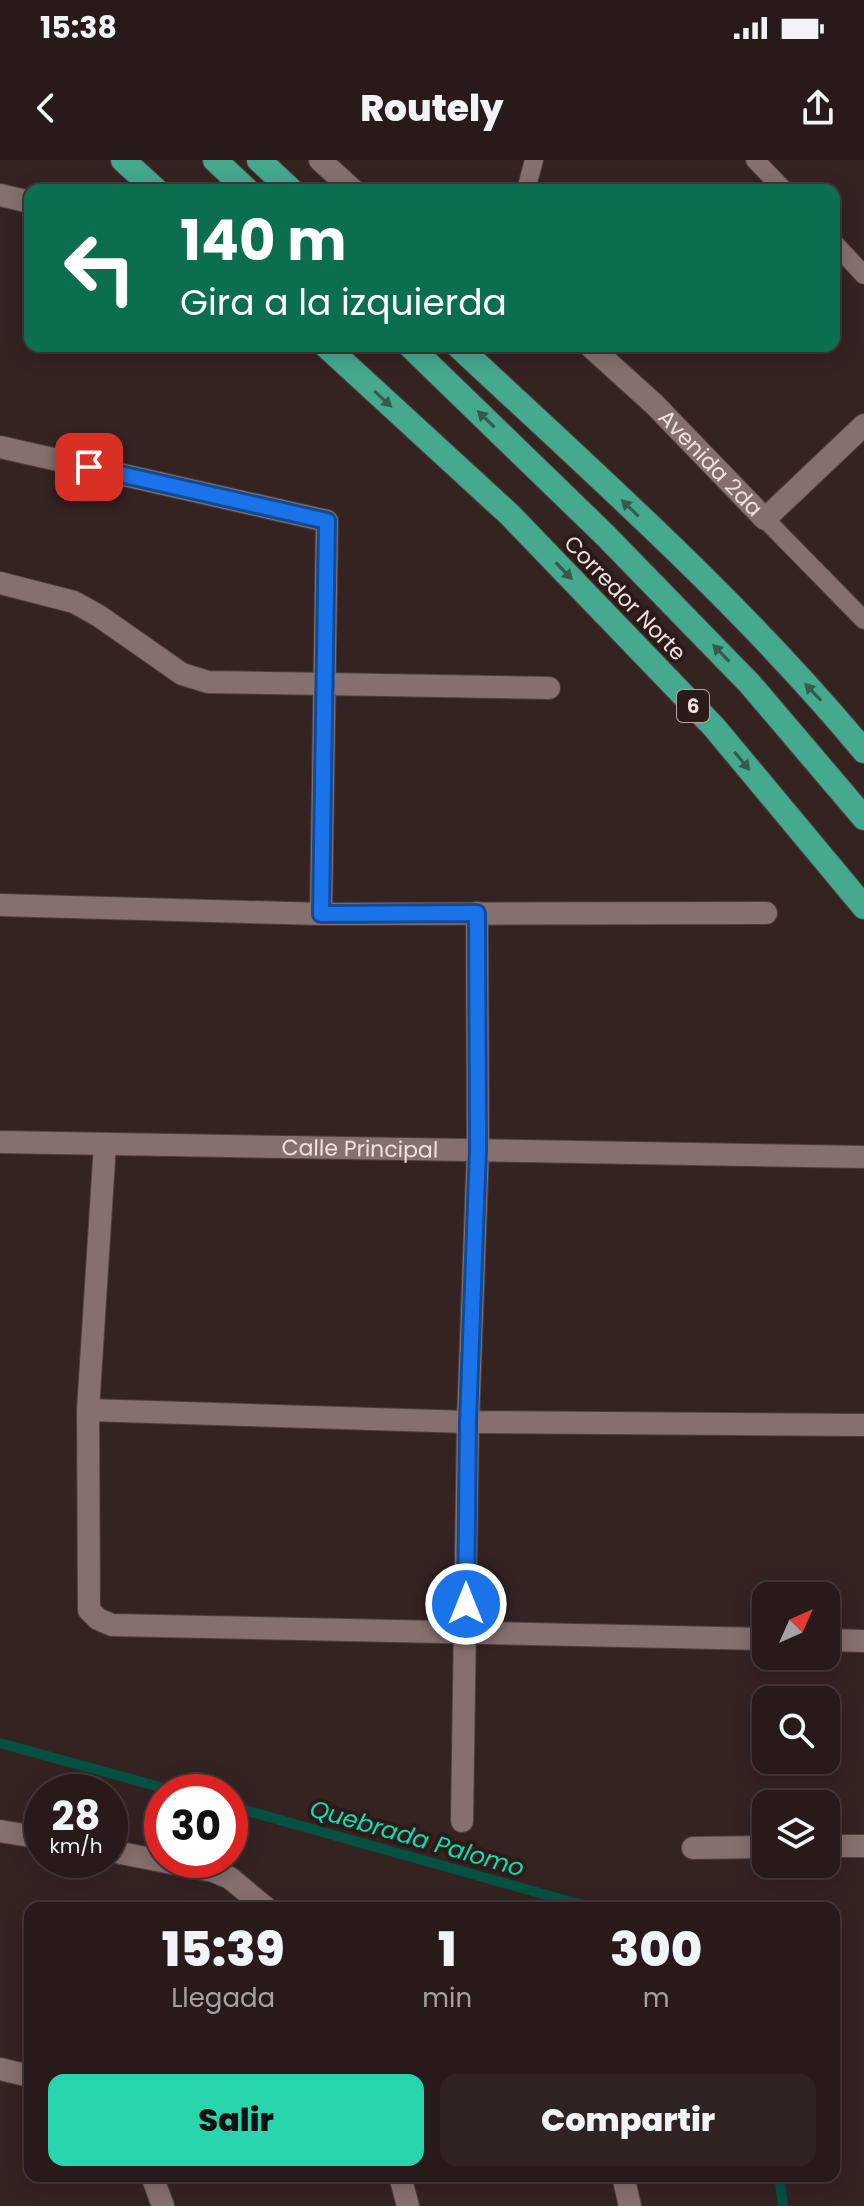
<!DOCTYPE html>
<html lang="es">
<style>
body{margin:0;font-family:Poppins,sans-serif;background:#302323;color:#f1f3f6;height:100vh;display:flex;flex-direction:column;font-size:30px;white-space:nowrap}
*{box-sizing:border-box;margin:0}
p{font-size:26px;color:#a5a1a2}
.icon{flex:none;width:44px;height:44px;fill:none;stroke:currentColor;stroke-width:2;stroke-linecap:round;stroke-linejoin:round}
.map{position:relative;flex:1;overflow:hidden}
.sheet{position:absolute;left:24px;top:1742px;width:816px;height:280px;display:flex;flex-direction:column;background:#281a1a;border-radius:16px;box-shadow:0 4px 20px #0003,0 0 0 2px #443839}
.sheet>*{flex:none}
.banner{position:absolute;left:24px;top:24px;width:816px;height:168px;border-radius:16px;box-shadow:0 4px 20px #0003,0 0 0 2px #443839;background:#0b6e4f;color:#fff;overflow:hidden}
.needle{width:52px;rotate:45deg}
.controls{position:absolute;left:752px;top:1422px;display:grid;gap:16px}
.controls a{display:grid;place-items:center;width:88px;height:88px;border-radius:16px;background:#281a1a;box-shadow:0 4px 20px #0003,0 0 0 2px #443839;font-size:40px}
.speed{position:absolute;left:24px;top:1614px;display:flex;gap:16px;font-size:40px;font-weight:700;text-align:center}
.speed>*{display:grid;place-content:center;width:104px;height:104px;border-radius:50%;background:#281a1a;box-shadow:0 4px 20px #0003,0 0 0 2px #443839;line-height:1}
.speed small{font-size:20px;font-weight:400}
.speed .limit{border:12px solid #d22;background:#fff;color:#111}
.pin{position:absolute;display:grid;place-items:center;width:68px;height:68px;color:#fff;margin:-34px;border-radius:16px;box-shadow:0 4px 12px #0006}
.me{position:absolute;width:88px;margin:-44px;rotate:0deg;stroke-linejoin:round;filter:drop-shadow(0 0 6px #0008)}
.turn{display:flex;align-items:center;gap:28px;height:168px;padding:0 24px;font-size:36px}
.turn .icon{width:104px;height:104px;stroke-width:2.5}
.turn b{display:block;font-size:56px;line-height:68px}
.eta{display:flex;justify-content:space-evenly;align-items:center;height:136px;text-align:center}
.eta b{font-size:48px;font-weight:800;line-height:56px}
.primary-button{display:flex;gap:16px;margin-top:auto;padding:16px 24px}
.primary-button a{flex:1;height:92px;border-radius:16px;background:#28d5ad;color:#111;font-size:32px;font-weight:800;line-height:92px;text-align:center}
.primary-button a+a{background:#302323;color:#f1f3f6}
.status{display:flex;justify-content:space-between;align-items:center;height:56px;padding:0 40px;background:#281a1a;direction:ltr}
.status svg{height:22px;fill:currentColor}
header{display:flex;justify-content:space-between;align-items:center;height:104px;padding:0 24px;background:#281a1a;font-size:36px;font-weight:800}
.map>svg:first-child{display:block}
</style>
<div class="status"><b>15:38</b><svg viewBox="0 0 49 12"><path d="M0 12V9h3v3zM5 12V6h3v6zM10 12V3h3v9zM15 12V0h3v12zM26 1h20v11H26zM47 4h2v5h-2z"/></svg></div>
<header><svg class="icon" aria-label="back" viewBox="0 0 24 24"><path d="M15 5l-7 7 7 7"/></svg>Routely<svg class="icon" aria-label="share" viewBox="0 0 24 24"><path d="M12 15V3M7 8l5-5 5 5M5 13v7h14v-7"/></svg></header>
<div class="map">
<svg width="864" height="2046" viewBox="0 0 864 2046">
<rect width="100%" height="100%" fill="#352322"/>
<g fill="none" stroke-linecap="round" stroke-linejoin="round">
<!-- stream -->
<path stroke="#035241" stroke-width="10" d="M0,1583L178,1632
M230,1646L593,1748
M779,2016L783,2046"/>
<defs>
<path id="service" d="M755,0L784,30
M526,30L534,0
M834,83L864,115
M765,359L864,460"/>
<g id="minor">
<path d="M320,0L353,30"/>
<path d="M0,35L30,42"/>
<path id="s1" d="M590,186L655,245L765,359L864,265"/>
<path d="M0,287L327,361L321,754"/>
<path d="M0,423L74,442L99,456L182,514L208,522L549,528"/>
<path d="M0,745L321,754L766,753"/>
<path d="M105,984L88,1250L89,1450L98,1459L112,1465L766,1479"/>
<path d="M88,1250L468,1262L864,1265"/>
<path d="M826,1480L864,1481"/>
<path d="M462,1661L468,1262L478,989L477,753"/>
<path d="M0,1671L42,1678"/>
<path d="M826,1686H864"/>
<path d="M693,1688L766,1687"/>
<path d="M110,1691L213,1711L230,1718L266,1748"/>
<path d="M0,1909L30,1916"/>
<path d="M152,2016L163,2046"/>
<path d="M400,2016L408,2046"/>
<path d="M623,2016L630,2046"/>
</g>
<g id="tertiary">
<path id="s2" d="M0,982L864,997"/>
</g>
<path id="motorway" d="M123,0L156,30
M215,0L247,30
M259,0L291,30
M326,186L510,355L714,567L864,747
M410,186L605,375L750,524L864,658
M458,186C596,315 743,445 864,591"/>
</defs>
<!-- service casing -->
<use href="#service" stroke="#4e3f3e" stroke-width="20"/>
<!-- minor casing -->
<use href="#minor" stroke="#4e3f3e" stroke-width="24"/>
<!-- tertiary casing -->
<use href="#tertiary" stroke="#4e3f3e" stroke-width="24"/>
<!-- motorway casing -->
<use href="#motorway" stroke="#4e3f3e" stroke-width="26"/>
<!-- service -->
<use href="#service" stroke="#86706e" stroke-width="18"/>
<!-- minor -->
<use href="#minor" stroke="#86706e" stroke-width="22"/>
<!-- tertiary -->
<use href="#tertiary" stroke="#86706e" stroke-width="22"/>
<!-- motorway -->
<use href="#motorway" stroke="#45a98d" stroke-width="24"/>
</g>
<!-- one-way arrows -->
<defs><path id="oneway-solid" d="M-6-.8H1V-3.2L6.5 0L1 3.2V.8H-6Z" transform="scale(2)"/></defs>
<g fill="#375a4d">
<use href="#oneway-solid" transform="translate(383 239) rotate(43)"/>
<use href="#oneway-solid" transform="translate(486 259) rotate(-136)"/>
<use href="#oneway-solid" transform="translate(630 348) rotate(-136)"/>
<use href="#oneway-solid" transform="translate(564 411) rotate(46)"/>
<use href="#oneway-solid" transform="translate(721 493) rotate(-134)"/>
<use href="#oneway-solid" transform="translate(813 532) rotate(-133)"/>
<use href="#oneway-solid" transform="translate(742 601) rotate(50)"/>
</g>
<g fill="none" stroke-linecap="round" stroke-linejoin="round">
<defs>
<path id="route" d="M89,307L327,361L321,754L477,753L478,989L468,1262L466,1444"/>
</defs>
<!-- route casing -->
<use href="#route" stroke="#114b97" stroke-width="20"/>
<!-- route -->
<use href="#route" stroke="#1a73e8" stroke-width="14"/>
</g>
<g text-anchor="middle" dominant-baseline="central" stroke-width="8" stroke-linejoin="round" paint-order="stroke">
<!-- shield labels -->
<rect fill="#2b1a18" stroke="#b3a5a3" stroke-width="2" x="677" y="530" width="32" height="32" rx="6"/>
<g font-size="20" font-weight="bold" fill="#ede0df">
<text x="693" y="546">6</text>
</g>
<!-- street labels -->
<g font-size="22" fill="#ede0df" stroke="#2b1a18">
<text stroke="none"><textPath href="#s1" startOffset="168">Avenida 2da</textPath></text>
<text transform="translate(625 438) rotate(46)">Corredor Norte</text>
<text stroke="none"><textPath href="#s2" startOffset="360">Calle Principal</textPath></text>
</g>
<!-- water labels -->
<g font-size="24" font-style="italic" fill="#0cdeb3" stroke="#2b1a18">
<text transform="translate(417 1678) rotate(16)">Quebrada Palomo</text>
</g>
</g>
</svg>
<div class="controls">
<a><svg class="needle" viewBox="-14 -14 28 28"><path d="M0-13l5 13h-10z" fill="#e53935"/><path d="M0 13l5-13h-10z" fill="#a5a1a2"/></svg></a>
<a><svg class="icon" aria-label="search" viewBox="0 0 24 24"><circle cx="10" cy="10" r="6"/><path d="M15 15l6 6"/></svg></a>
<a><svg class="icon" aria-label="layers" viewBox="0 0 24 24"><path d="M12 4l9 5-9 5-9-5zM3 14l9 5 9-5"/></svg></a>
</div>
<div class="speed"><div>28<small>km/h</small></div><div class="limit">30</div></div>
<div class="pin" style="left:89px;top:307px;background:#d93025"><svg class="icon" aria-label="arrive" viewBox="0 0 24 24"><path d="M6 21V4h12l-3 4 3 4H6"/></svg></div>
<svg class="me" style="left:466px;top:1444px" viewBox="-20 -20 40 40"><circle r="17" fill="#1a73e8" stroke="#fff" stroke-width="3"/><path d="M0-11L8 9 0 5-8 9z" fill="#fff"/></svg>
<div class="banner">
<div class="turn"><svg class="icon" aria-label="left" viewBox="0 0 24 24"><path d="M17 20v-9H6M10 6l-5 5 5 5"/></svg><div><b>140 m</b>Gira a la izquierda</div></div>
</div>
<section class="sheet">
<div class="eta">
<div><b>15:39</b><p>Llegada</p></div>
<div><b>1</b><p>min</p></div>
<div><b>300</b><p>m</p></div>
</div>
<div class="primary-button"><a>Salir</a><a>Compartir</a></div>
</section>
</div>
